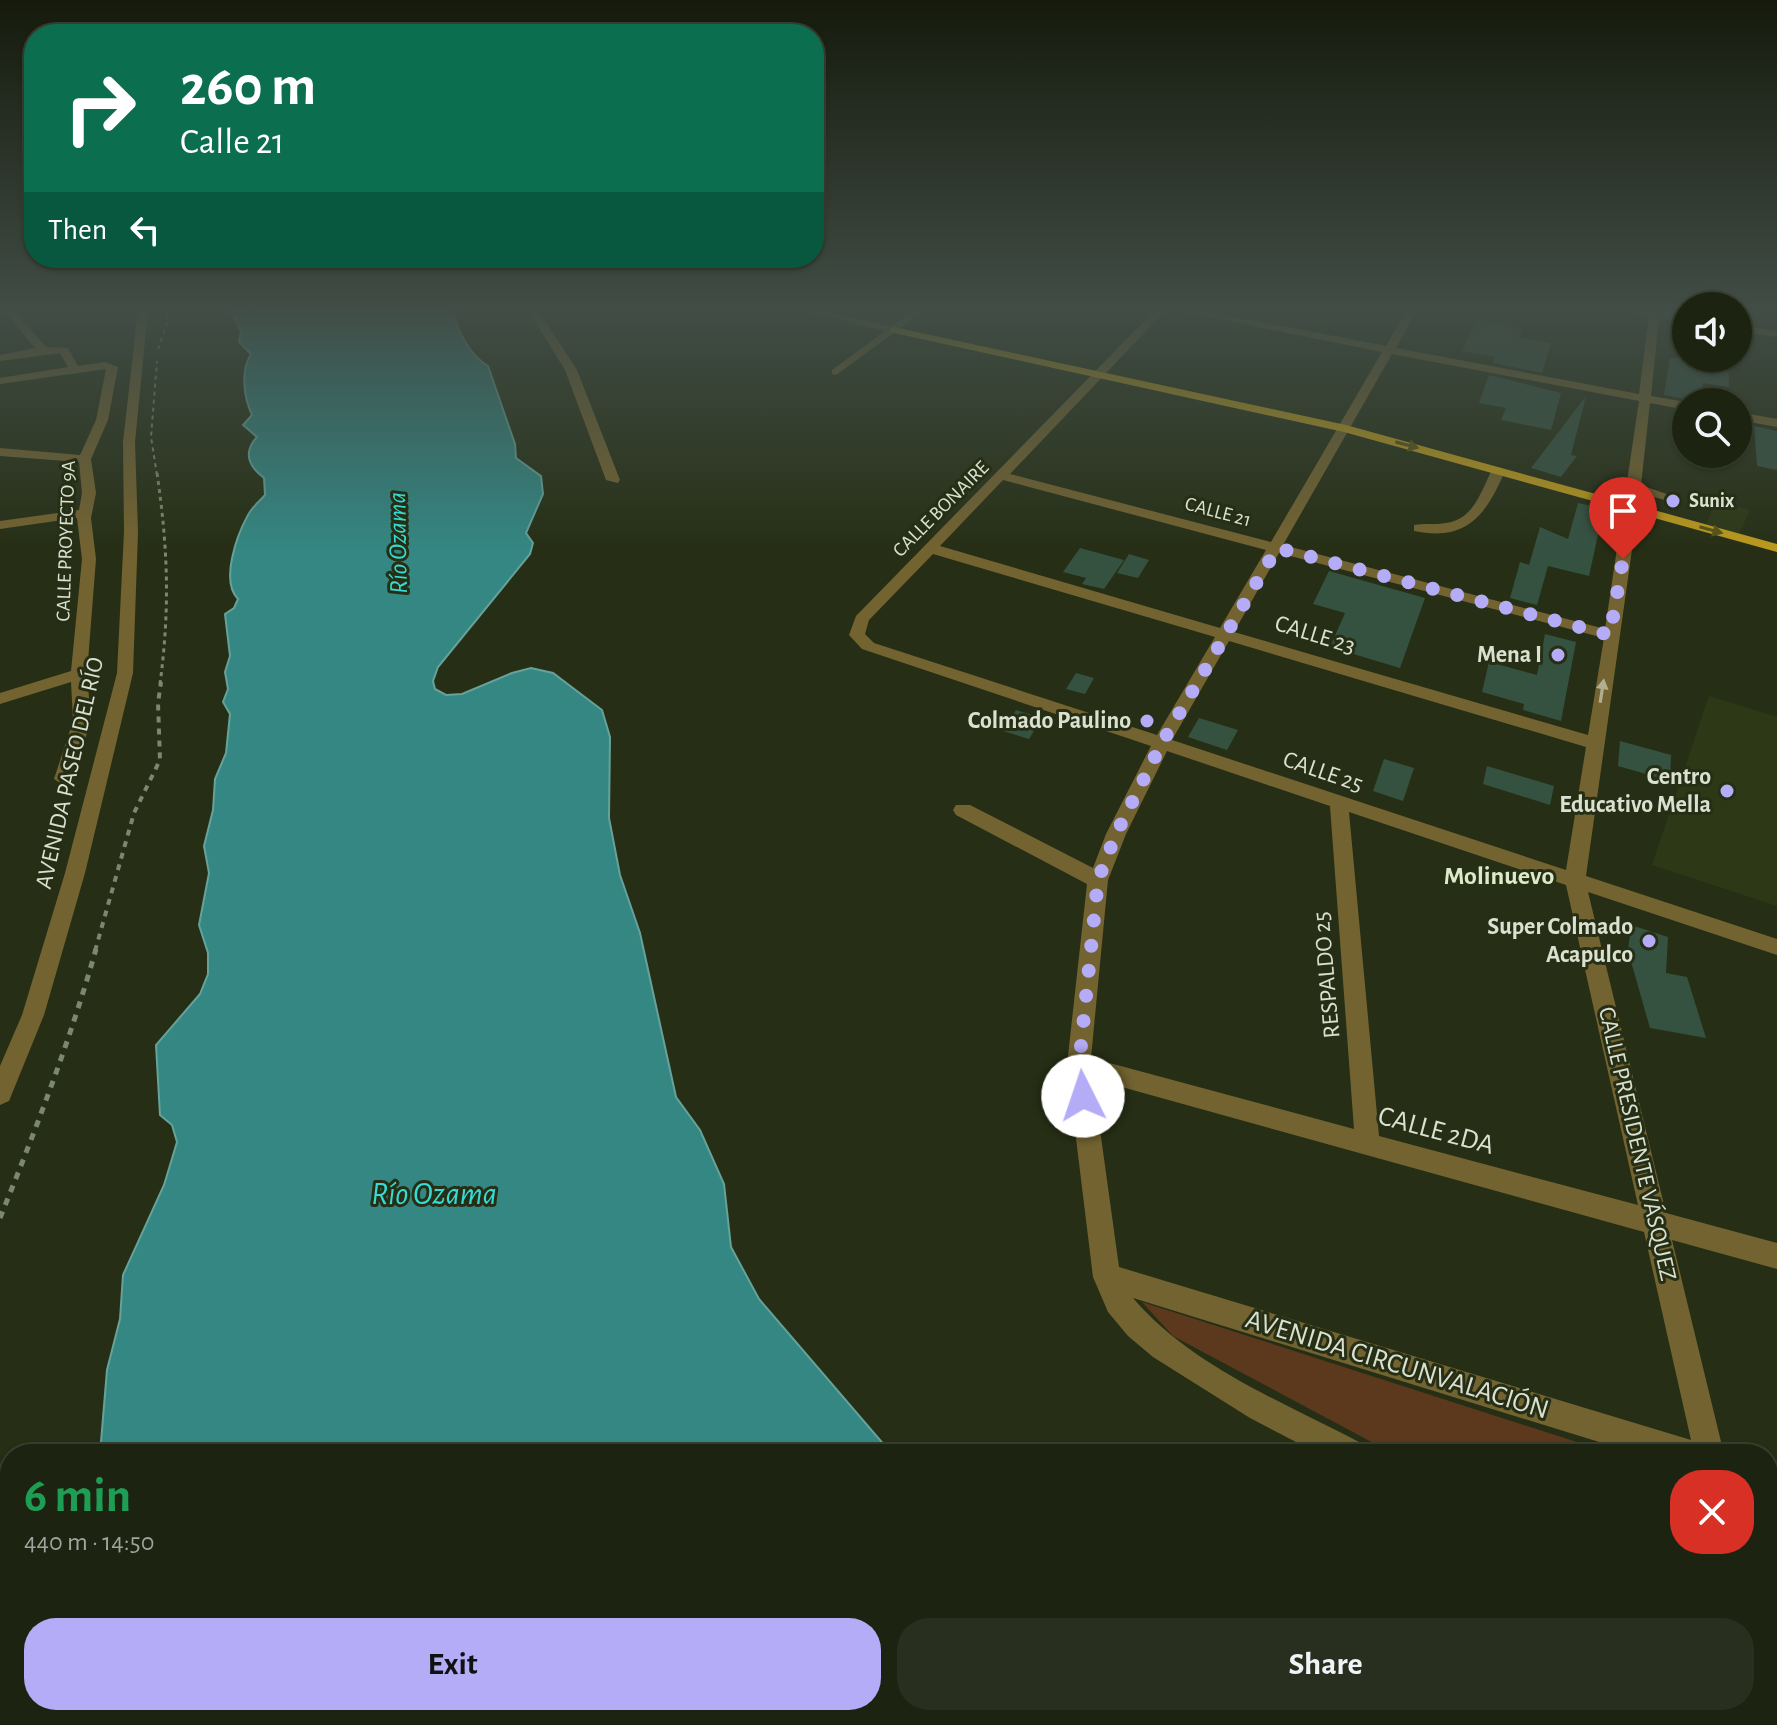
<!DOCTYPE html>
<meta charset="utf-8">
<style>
body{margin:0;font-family:"Alegreya Sans",sans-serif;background:#292f1e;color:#f1f3f6;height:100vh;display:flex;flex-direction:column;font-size:30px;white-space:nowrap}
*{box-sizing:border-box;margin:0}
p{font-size:26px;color:#a0a49f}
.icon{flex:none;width:44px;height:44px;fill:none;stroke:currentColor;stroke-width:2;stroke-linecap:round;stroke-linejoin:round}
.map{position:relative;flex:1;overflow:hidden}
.panel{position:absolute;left:0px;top:1444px;width:1778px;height:282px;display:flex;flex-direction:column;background:#1c2310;border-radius:32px 32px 0 0;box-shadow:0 2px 6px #0004,0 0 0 2px #3a4030}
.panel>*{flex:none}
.hud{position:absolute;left:24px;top:24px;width:800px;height:244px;border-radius:32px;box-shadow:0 2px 6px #0004,0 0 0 2px #3a4030;background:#0b6e4f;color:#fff;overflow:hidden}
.tools{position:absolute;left:1672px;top:292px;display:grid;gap:16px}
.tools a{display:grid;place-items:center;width:80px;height:80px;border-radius:50%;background:#1c2310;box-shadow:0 2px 6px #0004,0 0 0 2px #3a4030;font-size:40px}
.pin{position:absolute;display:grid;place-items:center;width:68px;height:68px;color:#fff;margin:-82px -34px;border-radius:50% 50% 50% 0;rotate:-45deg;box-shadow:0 0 8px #0007}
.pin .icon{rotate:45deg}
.me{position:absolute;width:88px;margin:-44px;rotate:356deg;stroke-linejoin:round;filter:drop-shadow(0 0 6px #0008)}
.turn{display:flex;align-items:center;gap:28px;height:168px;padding:0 24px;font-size:36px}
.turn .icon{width:104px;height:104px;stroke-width:2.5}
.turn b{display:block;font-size:56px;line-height:68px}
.then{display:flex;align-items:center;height:76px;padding:0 24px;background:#0003;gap:16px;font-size:30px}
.round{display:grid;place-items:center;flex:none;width:84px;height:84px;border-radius:32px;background:#292f1e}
.summary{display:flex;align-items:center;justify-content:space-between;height:136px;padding:0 24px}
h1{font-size:48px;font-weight:700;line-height:60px;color:#1e9e55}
.cta{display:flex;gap:16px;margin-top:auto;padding:16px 24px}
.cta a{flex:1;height:92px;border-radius:32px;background:#b5acf8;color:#111;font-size:32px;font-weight:700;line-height:92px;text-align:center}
.cta a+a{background:#292f1e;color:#f1f3f6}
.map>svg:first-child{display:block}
</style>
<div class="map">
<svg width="1777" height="1725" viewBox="0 0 1777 1725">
<rect width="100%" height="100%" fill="#262f15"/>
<!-- built -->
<path fill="#2d3817" d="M1716,501L1750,510L1739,534L1706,524Z
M1709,696L1777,717V906L1652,865Z"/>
<!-- green -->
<path fill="#5c391c" d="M1142,1302L1614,1454H1394L1173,1336Z
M1768,1504L1777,1507V1632L1768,1629Z"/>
<!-- water -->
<path fill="#348783" stroke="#66a29a" stroke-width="2" d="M231,311H452C458,330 469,355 488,366L515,444L516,458L541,476L543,494L526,533L533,543L530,554L438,667L433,681L435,689L446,695L462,694L512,673L531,668L553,673L602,710L610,737L609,818L620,875L640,933L676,1097L700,1130L724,1184L731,1247L759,1299L892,1454H100L107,1370L120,1319L123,1275L164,1185L177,1142L172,1125L160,1115L156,1045L200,994L208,974V953L199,925L209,873L204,846L213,810L215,779L226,753L230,714L223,702L228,689L225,672L230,656L225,614L234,608L238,599C220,581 237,535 248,515C252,507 260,501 265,495L264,478C248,466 243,452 257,437L243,425L252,415C244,398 240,371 251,354L239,342L241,331Z
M94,1716H1035L1041,1725H93Z"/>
<!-- building -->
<path fill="#355241" d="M1477,320L1522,328L1519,337L1551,343L1542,373L1493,363L1495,357L1462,351Z
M1670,358H1728L1729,387L1703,383L1701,402L1664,395Z
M1489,375L1561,393L1551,430L1501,420L1506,408L1479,403Z
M1586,396L1571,455L1577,456L1561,477L1531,468Z
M1754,426L1777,431V470L1757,466Z
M1578,503L1602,508L1610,515L1606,531L1599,530L1589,576L1548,566L1537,605L1510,598L1520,562L1529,565L1540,527L1568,539Z
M1080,548L1124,560L1104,589L1082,584L1086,578L1063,572Z
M1129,554L1149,560L1138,578L1117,573Z
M1329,571L1425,598L1400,668L1330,647L1345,613L1313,604Z
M1545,634L1576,642L1561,721L1523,710L1524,704L1482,692L1489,662L1537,675Z
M1076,673L1094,678L1085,694L1066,689Z
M1016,710L1042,718L1029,739L1003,731Z
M1199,718L1238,730L1227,750L1188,737Z
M1620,741L1671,755L1670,781L1618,766Z
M1384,759L1414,768L1403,801L1373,791Z
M1487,766L1554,786L1550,805L1483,784Z
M1631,925L1668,937L1666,973L1687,977L1706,1038L1650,1028L1628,951Z"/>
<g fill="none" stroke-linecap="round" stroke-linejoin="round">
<!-- minor-tunnel -->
<path stroke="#414a31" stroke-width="15" stroke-dasharray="15 7" stroke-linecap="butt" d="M1668,497L1678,505"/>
<!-- path-far3 -->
<path stroke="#7d8670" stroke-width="2" stroke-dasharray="4 4" stroke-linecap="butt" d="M158,349L168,321L165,310
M157,475L151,437L157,361"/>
<!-- path-far2 -->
<path stroke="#7d8670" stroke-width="3" stroke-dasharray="4 4" stroke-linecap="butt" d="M157,473C168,549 170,608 160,684"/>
<!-- path-far1 -->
<path stroke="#7d8670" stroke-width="4" stroke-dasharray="6 6" stroke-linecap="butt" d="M95,951L134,813L160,760L158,703L161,682"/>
<!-- path -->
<path stroke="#7d8670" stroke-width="5" stroke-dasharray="7 7" stroke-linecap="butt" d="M0,1218C36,1129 70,1041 96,949"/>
<!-- minor -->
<path fill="#736331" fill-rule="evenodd" d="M3,310H14L46,347L68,348L78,366L105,362L118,367L108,420L91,459L96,493L91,518L96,559L87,674L91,721L72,779L63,785L54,779L73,721L71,682L0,704V693L71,671L82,559L77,518L0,529V521L79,510L82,493L79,462L0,456V448L80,455L96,420L106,369L0,384V378L68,367L60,353L0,361V355L35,348Z
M138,310H148L135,442L138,532L133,673L85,873L44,1015L9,1101L0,1105V1066L22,1015L65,873L117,673L124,532L123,442Z
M528,310H538L577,370L620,480L618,483L606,480L565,370Z
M799,310H820L891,326L913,310H925L836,375L832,374V370L885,331Z
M1155,310H1166L1010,474L1271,542L1382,352L1174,310H1198L1386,346L1407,310H1417L1396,348L1639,394L1649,316L1628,310H1660L1686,316V322L1659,318L1651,396L1686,402V410L1650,403L1641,485L1675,497L1668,501L1640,493L1586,876L1777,939V955L1588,892L1666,1213L1777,1243V1269L1672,1240L1724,1454H1638L1133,1298C1191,1366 1283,1402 1361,1443L1365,1454H1319L1250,1418L1153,1357L1128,1336L1108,1312L1093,1277L1067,1065L1087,884L956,815L953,810L956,805H970L1093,868L1106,834L1151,746L862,649L849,635L856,616ZM1392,354L1639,401L1605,629L1283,545ZM1003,480L1266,550L1220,628L940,546ZM1279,553L1604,638L1588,735L1234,632ZM933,554L1215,637L1157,735L874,643L865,634L869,620ZM1229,641L1586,747L1566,870L1172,740ZM1167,751L1330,806L1354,1129L1091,1058L1108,880L1126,834ZM1349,812L1566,885L1638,1205L1379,1136ZM1093,1079L1644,1232L1691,1440L1119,1267Z
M1738,325L1777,331V337L1738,331Z
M1738,412L1777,419V427L1738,420Z
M1493,468L1505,471C1486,515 1467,542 1414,531V525C1424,523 1435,525 1446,523C1475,519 1481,490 1493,468Z
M1768,1464L1777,1466V1496L1768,1494Z
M1768,1639L1777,1643V1677L1768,1673Z"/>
<!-- major -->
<path fill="#bc9a1d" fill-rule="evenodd" d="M894,327L1346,425L1777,544V552L1344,432L890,332V328Z"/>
</g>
<!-- one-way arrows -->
<defs><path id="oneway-solid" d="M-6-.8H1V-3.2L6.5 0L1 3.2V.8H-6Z" transform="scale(2)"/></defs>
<g fill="#5a5418">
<use href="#oneway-solid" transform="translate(1407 445) rotate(15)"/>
<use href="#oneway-solid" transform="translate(1711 530) rotate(16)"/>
</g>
<use fill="#b1af90" href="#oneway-solid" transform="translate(1602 691) rotate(-81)"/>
<!-- sky -->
<linearGradient id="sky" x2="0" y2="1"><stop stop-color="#151a0c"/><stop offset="0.56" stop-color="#414d46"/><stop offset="1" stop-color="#414d46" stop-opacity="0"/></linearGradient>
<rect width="1777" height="552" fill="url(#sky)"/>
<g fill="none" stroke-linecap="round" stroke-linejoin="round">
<!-- route -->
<path stroke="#b5acf8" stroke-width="14" stroke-dasharray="0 25.2" d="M1083,1096L1079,1065L1098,880L1116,834L1163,741L1277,548L1610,635L1623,559"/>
</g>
<!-- markers -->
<g fill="#b5acf8" stroke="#262f15" stroke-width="3">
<circle cx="1673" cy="501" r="8"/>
<circle cx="1558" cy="655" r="8"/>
<circle cx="1147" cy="721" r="8"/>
<circle cx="1727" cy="791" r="8"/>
<circle cx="1649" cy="941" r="8"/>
</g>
<g text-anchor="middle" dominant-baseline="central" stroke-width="6" stroke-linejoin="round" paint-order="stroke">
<!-- far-poi labels -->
<g font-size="20" font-weight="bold" fill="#dae1d0" stroke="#262f15" text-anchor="start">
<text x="1689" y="501">Sunix</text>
</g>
<!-- far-street labels -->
<g font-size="20" fill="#dae1d0" stroke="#262f15">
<text transform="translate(941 509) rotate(-45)">CALLE BONAIRE</text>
<text transform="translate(1218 512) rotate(15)">CALLE 21</text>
<text transform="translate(66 541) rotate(-88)">CALLE PROYECTO 9A</text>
</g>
<!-- street labels -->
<g font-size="24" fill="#dae1d0" stroke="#262f15">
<text transform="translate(1315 635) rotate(17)">CALLE 23</text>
<text transform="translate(1323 772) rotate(19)">CALLE 25</text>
<text transform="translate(70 773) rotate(-77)">AVENIDA PASEO DEL RÍO</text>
<text transform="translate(1327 975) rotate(-95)">RESPALDO 25</text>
<text transform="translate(1637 1144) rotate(77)">CALLE PRESIDENTE VÁSQUEZ</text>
</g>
<!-- poi labels -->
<g font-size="24" font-weight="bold" fill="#dae1d0" stroke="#262f15" text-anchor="end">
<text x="1542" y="655">Mena I</text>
<text x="1131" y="721">Colmado Paulino</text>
<text x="1711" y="777">Centro<tspan x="1711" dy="28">Educativo Mella</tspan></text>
<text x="1633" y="927">Super Colmado<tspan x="1633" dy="28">Acapulco</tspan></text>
</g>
<!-- water labels -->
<g font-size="26" font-style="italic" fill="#35dbd4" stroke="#262f15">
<text transform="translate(398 543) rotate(-91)">Río Ozama</text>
</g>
<!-- neighbourhood labels -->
<g font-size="26" font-weight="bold" fill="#ddeaca" stroke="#262f15">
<text x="1499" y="876">Molinuevo</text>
</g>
<!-- near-street labels -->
<g font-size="28" fill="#dae1d0" stroke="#262f15">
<text transform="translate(1436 1131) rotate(15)">CALLE 2DA</text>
<text transform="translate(1397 1365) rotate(17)">AVENIDA CIRCUNVALACIÓN</text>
</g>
<!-- near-water labels -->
<g font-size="32" font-style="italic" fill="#35dbd4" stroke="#262f15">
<text x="434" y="1194">Río Ozama</text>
</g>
</g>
</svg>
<div class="tools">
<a><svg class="icon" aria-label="sound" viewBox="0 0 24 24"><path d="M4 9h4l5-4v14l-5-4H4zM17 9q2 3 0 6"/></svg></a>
<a><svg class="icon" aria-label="search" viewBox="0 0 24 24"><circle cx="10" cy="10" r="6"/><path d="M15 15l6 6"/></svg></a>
</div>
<div class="pin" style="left:1623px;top:559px;background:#d93025"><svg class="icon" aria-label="arrive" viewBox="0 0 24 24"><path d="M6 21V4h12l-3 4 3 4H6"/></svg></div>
<svg class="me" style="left:1083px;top:1096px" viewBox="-20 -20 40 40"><circle r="19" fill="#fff"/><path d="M0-13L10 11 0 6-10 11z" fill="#b5acf8"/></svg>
<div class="hud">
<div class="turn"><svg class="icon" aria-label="right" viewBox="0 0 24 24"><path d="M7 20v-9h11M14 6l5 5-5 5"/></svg><div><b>260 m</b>Calle 21</div></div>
<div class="then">Then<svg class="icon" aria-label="left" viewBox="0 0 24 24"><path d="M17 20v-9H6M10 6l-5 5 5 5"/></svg></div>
</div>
<section class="panel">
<div class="summary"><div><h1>6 min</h1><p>440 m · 14:50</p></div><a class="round" style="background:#d93025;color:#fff"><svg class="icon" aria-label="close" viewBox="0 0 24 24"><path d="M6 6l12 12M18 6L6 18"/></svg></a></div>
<div class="cta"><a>Exit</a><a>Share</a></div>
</section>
</div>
